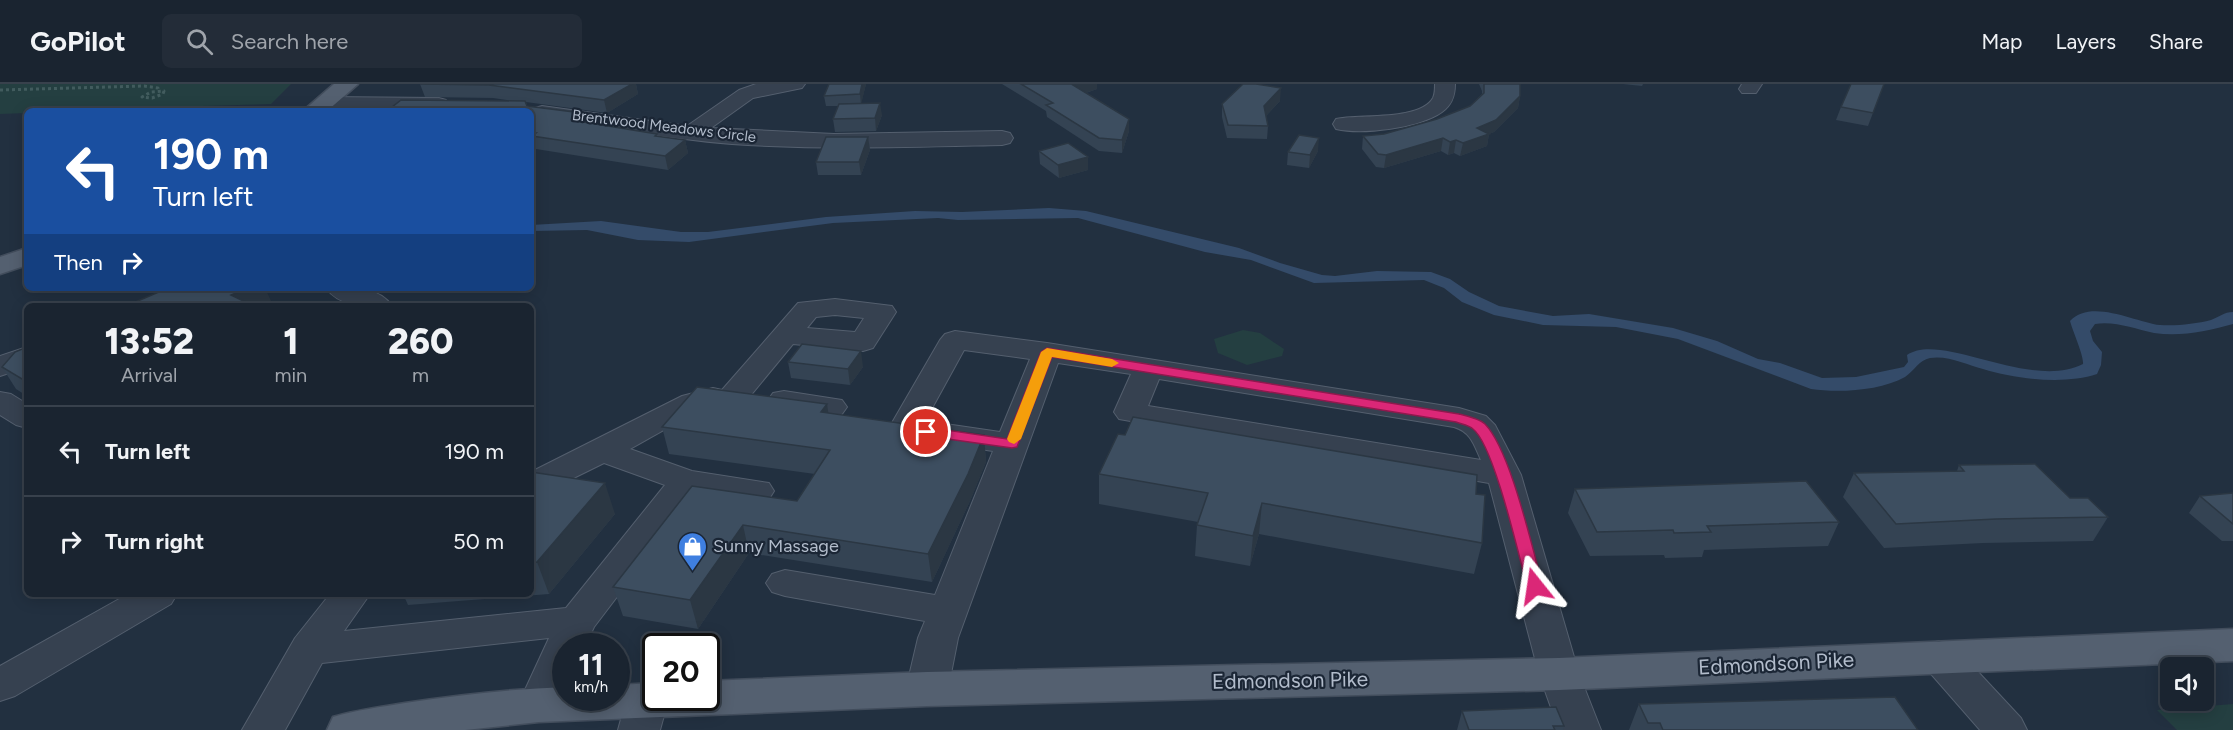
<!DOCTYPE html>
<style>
body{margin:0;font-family:Figtree,sans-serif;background:#232c38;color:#f1f3f6;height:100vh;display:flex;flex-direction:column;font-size:22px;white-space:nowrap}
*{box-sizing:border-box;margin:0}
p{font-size:20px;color:#9fa4ab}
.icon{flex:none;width:33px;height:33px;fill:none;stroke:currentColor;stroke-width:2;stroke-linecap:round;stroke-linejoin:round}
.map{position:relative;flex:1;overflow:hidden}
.sheet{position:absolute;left:24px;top:219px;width:510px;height:294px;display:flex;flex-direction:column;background:#1a2430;border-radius:9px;box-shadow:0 3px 15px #0003,0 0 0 2px #38414c}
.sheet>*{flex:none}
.top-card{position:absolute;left:24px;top:24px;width:510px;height:183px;border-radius:9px;box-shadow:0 3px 15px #0003,0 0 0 2px #38414c;background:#1a4fa0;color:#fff;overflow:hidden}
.controls{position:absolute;left:2160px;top:573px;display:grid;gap:12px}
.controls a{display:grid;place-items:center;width:54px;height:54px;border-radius:9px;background:#1a2430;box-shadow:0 3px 15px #0003,0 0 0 2px #38414c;font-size:30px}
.speed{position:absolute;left:552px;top:549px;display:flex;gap:12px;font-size:30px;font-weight:700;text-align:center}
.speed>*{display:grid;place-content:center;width:78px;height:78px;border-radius:50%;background:#1a2430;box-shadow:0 3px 15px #0003,0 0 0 2px #38414c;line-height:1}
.speed small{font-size:15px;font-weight:400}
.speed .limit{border:3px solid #111;border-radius:9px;background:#fff;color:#111}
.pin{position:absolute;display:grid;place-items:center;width:51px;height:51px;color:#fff;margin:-26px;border:3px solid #fff;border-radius:50%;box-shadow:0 2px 6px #0007}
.me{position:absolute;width:66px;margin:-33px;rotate:345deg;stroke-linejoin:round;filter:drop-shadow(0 0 4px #0008)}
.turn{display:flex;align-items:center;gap:21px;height:126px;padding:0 30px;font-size:27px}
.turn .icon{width:78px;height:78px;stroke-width:2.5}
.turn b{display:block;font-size:42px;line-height:51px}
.then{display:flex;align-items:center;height:57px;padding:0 30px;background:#0003;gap:12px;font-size:22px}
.eta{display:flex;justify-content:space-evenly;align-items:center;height:102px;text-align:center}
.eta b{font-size:36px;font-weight:800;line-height:42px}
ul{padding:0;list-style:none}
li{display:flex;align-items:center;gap:18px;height:90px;padding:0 30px;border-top:2px solid #38414c}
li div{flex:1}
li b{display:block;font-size:22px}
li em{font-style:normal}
header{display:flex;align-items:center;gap:36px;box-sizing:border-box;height:84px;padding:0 30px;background:#1a2430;border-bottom:2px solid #38414c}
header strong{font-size:28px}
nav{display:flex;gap:33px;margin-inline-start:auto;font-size:21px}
.search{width:420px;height:54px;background:#232c38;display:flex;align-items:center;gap:15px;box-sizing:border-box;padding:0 21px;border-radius:9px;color:#9fa4ab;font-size:22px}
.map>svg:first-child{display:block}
</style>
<header>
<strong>GoPilot</strong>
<div class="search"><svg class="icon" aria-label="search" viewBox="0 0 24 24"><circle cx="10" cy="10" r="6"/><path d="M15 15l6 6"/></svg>Search here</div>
<nav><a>Map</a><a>Layers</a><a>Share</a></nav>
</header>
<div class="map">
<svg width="2233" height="646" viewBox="0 0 2233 646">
<rect width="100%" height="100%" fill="#223040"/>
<!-- green -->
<path fill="#243f41" d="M0,0H291L271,20L27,27V29L0,30Z
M1243,246L1260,249L1284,265L1282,272L1247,281L1218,269L1214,255Z
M2233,620V646H2177L2157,626Z"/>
<!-- water -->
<path fill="#344b69" d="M1049,124L1086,127L1239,164L1280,179L1322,191L1335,192L1377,187L1431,188L1450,195L1469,208L1499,222L1553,232L1589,230L1673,244L1717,257L1758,275L1780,279L1822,294L1856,293L1904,283L1908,278L1907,271C1941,247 2030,307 2083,280C2084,272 2073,248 2070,237C2091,214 2135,238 2160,241C2176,242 2196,240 2211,236C2219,233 2224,228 2233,228V240C2207,247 2181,253 2154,249C2134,245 2116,237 2095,240L2090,247L2093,257L2102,268L2101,281L2097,290C2064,301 2016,295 1983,285C1967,281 1948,271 1930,274C1919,276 1914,287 1905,293C1880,307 1838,309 1811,305L1678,255L1616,243L1543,241L1494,231L1462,218L1444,204L1424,196L1314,199L1251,176L1205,168L1078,134L958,136L938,134L833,139L689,158L638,156L587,146L531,147V141L601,137L681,148H708L826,133L915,127L962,128Z"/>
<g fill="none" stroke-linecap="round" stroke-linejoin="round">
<defs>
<path id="minor" d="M756,0H805L802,4L753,14L711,44L834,50L1002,47L1010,49L1013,54L1010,59L1002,61C912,63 822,66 732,60C669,55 605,43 542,34L535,32L531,28L535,24L542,22L687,42L739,6Z
M1435,0H1455C1455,12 1452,21 1442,28C1420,44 1362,51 1336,45L1333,40L1336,35C1359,30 1420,37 1433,14C1435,10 1435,5 1435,0Z
M1742,0H1762L1756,9H1742L1739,5Z
M325,13L439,14L446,16L449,20L446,24L439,26L318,23L315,19L318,15Z
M326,204C348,204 378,201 392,222C370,222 341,225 326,204Z
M835,215L892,222L896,228L873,264L863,267L793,260L746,317C739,318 734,317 727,317C705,320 653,353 630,365L692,387L769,399L774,407L769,415L757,418L696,409L594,543L585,562H566V608L554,633L539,637L524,633L518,621L549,554L322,579L285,646H242L295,554L330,510H370L344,547L566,524L665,401L604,379L543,409L531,412V388L682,312L713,304L722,306L798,219ZM835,231L864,234L855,248L807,244L816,233Z
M955,247L1047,259L1459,324L1486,332L1495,341L1521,391L1579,590L1601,646H1559L1539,590L1489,399L1119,335L1114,328L1131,290L1058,279L958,554L948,605L942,616L927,621L912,616L906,605L918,554L925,537L785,512L772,508L766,499L772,490L785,486L935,511L993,367L905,354L894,351L889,344L940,256L945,250ZM964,266L1030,275L1000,348L925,337ZM1159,295L1454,343C1471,348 1474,361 1481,376L1148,322Z
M27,263V283L0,292V272Z
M784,307L842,316L847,323L842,330L831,332L773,323L768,316L773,309Z
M0,308L11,310L27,320V344L16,341L0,331Z
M128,510H177L171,520L15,612L0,617V582Z
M1939,557L1953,561L2021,634L2027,646H1980L1925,583L1919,572L1925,561Z
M647,601L656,603V614H666L668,617L660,646H618L626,617L632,605Z"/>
<path id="major" d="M334,0H358L327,27H303Z
M27,164V181L0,190V173Z
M2233,545V577L1559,606L927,622L539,638L465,646H327L333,633C356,626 381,623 405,619C458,611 512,605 566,603V614H616V601L656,599V614H706V597L927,588L1559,574Z"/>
</defs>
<!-- minor casing -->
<use href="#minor" stroke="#545f6e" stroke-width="2"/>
<!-- major casing -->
<use href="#major" stroke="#424d5c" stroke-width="3"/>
<!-- path -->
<path stroke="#425c5e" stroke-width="3" stroke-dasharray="3 3" stroke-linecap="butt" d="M0,6L144,2L158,4V7
M164,7L163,10L152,14L142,13L151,8Z"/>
<!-- minor -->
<use href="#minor" fill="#364150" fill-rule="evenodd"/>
<!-- major -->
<use href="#major" fill="#546070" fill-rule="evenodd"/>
</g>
<!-- wall -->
<path fill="#344353" d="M420,0H636L638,10L607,29L526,18L527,22L584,38L658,53L685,56L688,69L668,86L536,65L535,62L531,61V27L392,23L514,17L493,14L425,13Z
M866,0L861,19L882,31L876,47L835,48L833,35L838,22H826L824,12Z
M1002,0H1097V5L1086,9L1129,35V47L1122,69L1099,67L1047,33L1046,27Z
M1479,0H1520V12L1518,24L1494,48L1489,50L1487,62L1460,72L1454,69L1448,71L1441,67L1384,84L1376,83L1362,65L1363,52L1384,50L1437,35L1470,22L1482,10V7Z
M1623,0H1643L1642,2Z
M1884,0L1868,42L1836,36L1841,23Z
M1280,17L1266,32L1268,42L1267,55L1227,54L1222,33V20Z
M868,53L870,66L861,91H818L816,78Z
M1039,67L1088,73V86L1059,94L1040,80Z
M1318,67L1309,84L1287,81L1288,68Z
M27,263V312L16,305L2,283Z
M788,278L863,283L850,301L791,294Z
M827,320L828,329L984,351L986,378L970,417L932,498L749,469L698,545L623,532L613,503L692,402L797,417L815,390L669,370L662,343Z
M1959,381L2070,414L2108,433L2093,457L1983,459L1884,464L1843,413L1854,389L1957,387Z
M531,388L615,430L549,510L408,521L403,510H531Z
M1099,390L1476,410L1482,459L1474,490L1259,450L1250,482L1195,472L1197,441L1198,438L1099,420Z
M1575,405L1839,438L1828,462L1704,466L1702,473L1665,474L1664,471L1590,472L1568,429Z
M2233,409V457H2222L2189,429L2200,412Z
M1639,620L1918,646H1629Z
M1462,627L1564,642L1563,646H1457Z"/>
<!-- shaded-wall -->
<path fill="#2b3743" d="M632,0H636L638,10L607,29L604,16Z
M862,0H866L861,21L860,10Z
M1075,0H1097V5L1073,13V1Z
M1281,4L1280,17L1263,35L1264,22Z
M1520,12L1518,24L1494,48L1489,50L1487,62L1460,72L1463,59L1477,44Z
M880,19L882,31L876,47L875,34Z
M582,29L585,42L572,35Z
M1129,35V47L1122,69V56Z
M868,53L870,66L861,91L859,78Z
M1319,54L1318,67L1309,84L1310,71Z
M1443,54L1441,67L1384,84L1386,71Z
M685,56L688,69L668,86L665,72Z
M1456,56L1454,69L1448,71L1450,58Z
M1088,73V86L1059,94L1058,81Z
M248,204H265L272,219L266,222H236L231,211Z
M861,267L863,283L850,301L848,285Z
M827,320L831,346L821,328Z
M984,351L986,378L970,417L932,498L928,470Z
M605,399L615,430L549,510L537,478Z
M1262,419L1259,450L1250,482L1253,452Z
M743,441L749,469L698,545L690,516Z"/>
<!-- building -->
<path fill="#3d4e60" stroke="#2b3743" stroke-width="1.5" d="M420,0H632L604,16L489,1Z
M829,0H862L860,10L824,12Z
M1021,0H1075L1073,1L1129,35L1122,56L1099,54L1046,21L1053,19Z
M1243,0H1256L1281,4L1264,22L1268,42L1228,41L1222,20Z
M1484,0H1520V12L1496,36L1477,44L1489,50L1463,59L1456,56L1450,58L1443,54L1386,71L1378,70L1363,52L1384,50L1437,35L1470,22L1484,9Z
M1851,0H1884L1873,29L1841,23Z
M401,16L525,17L527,22L582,29L572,35L577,37L657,50L655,52L685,56L665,72L532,52L536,49H531V27H380L386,23H392Z
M880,19L875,34L833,35L839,20Z
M1299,51L1319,54L1310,71L1288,68Z
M826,53H868L859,78H816Z
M1068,59L1088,73L1058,81L1039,67Z
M168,204H248L231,211L254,222H126Z
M802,260L861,267L848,285L788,278Z
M27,263V298L2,283L15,268Z
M697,303L827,320L821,328L984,351L968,390L928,470L743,441L690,516L613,503L692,402L797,417L830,366L662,343Z
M1133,333L1477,391L1476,410L1485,411L1482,459L1262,419L1253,452L1197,441L1208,409L1099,390L1118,350L1125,351Z
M2035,380L2070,414H2088L2108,433L1996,435L1896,440L1854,389L1964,387L1959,381Z
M531,388L605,399L537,478L531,479Z
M1806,397L1839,438L1707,442L1711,448L1674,449L1673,446L1597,448L1575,405Z
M2233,409V440L2200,412Z
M1895,613L1918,646H1663L1660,639H1648L1639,620Z
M1556,623L1564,642H1553L1555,646H1469L1462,627Z"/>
<!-- route -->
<path fill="#db2777" stroke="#8e194d" stroke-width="1.5" d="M1047,264L1459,330C1467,332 1480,335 1485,340C1511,367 1532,464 1543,502L1541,507H1529L1527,502C1519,473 1494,361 1473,345C1469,341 1461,340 1456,338L1052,273L1017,363L1012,364L926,352L919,348L926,343L1007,355L1041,268Z"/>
<!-- slow -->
<path fill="#f59e0b" d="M1047,264L1112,275L1119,279L1112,283L1052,273L1021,355L1014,360L1009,358L1007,355L1041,268Z"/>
<!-- icons -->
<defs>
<symbol id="shop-pin" viewBox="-11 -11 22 30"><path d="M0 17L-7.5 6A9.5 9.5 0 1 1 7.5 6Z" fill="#3f7fe0" stroke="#1b2635"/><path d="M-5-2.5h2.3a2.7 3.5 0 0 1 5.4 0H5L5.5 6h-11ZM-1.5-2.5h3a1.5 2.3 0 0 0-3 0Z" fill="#fff"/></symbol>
</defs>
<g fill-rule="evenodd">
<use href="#shop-pin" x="676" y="446" width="33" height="45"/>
</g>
<g text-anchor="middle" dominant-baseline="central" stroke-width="4.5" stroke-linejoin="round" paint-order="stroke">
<!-- far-street labels -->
<g font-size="15" fill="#b2bccb" stroke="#1b2635">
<text transform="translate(664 42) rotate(7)">Brentwood Meadows Circle</text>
</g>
<!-- poi labels -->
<g font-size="18" fill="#b2bccb" stroke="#1b2635" text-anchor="start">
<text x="713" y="462">Sunny Massage</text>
</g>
<!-- near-street labels -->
<g font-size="21" fill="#b2bccb" stroke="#1b2635">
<text transform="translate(1776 579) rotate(-3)">Edmondson Pike</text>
<text transform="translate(1290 596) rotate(-1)">Edmondson Pike</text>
</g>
</g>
</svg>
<div class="controls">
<a><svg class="icon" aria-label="sound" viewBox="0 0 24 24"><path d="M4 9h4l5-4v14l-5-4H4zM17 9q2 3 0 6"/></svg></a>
</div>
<div class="speed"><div>11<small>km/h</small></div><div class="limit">20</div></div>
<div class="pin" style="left:926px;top:348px;background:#d93025"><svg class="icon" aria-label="arrive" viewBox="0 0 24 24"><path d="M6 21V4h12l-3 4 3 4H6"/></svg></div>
<svg class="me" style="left:1535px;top:502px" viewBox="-20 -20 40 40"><path d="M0-17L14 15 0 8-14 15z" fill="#db2777" stroke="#fff" stroke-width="4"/></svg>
<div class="top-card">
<div class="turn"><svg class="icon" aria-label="left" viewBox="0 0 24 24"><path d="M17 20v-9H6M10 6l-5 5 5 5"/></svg><div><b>190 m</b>Turn left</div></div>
<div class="then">Then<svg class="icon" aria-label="right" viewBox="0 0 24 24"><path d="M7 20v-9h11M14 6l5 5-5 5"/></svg></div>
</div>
<section class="sheet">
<div class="eta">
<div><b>13:52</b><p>Arrival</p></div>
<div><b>1</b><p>min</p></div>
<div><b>260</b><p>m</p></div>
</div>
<ul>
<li><svg class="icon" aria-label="left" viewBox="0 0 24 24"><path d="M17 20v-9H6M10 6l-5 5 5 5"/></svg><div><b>Turn left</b></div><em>190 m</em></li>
<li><svg class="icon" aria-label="right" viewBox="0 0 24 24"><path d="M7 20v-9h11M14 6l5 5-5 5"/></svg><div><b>Turn right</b></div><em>50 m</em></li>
</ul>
</section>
</div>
